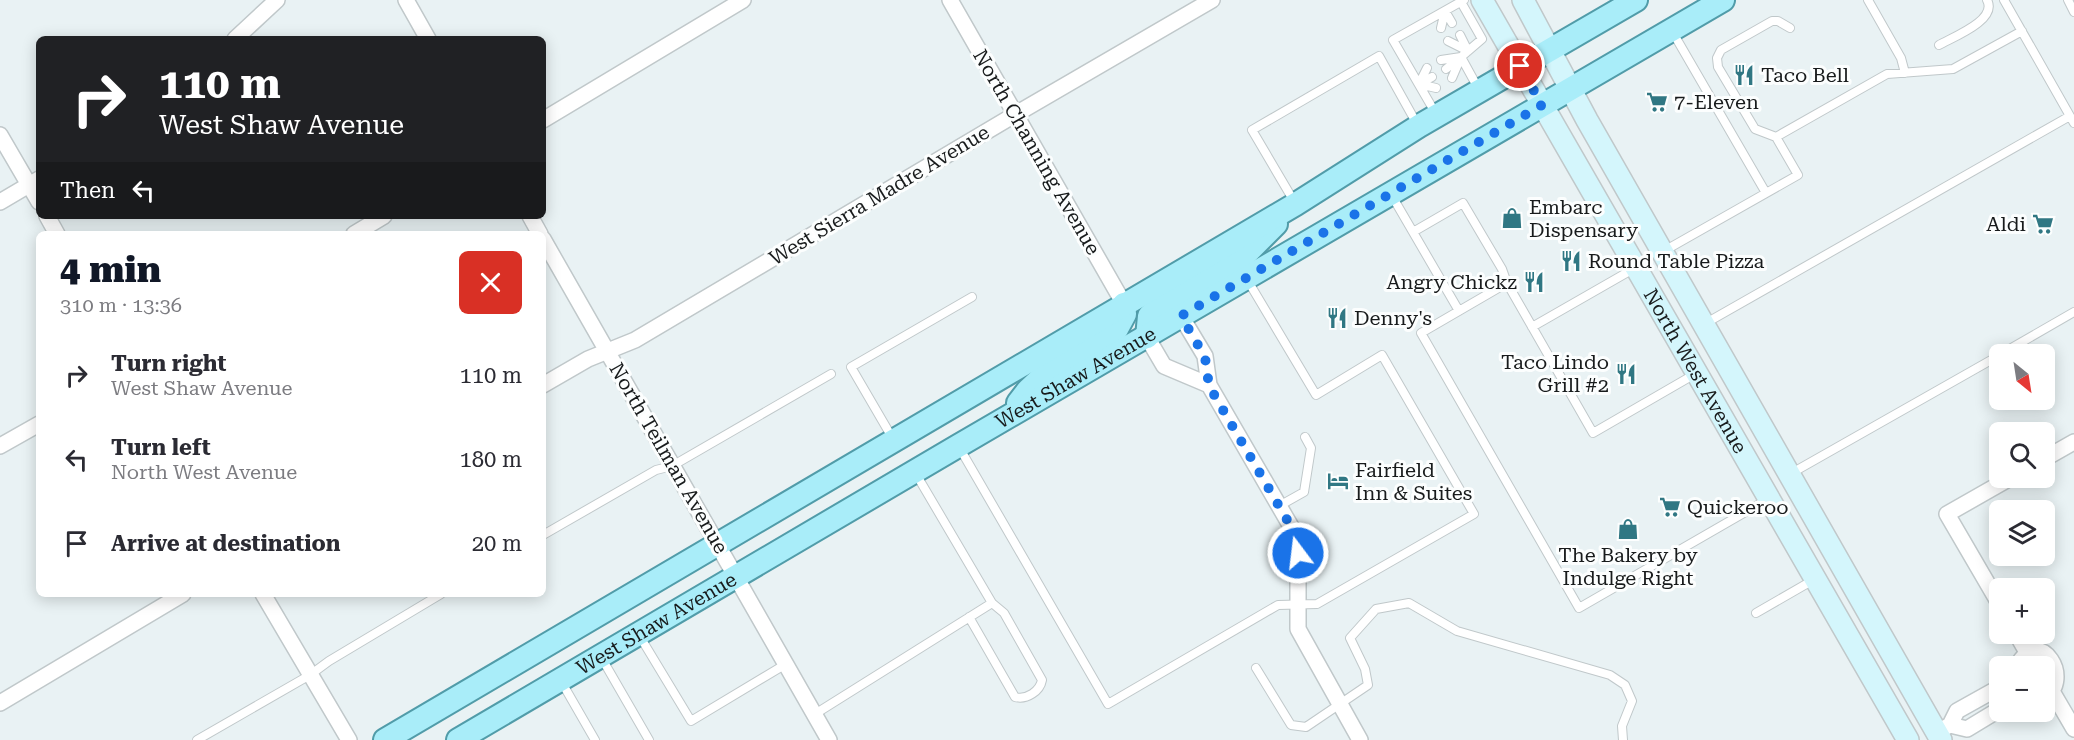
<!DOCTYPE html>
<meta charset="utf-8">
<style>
body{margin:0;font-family:"Roboto Serif",serif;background:#f2f2f3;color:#2b2b33;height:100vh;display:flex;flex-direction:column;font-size:22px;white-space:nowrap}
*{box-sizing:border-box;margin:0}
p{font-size:20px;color:#7c7c81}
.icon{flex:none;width:33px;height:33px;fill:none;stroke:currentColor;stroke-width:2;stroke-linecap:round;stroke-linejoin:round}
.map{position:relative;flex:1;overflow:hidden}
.side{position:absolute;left:36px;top:231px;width:510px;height:366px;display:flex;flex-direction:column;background:#fff;border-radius:9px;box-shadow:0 3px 15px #0003}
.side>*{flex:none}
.banner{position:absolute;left:36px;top:36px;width:510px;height:183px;border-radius:9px;box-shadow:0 3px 15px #0003;background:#202124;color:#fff;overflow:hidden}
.needle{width:39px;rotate:150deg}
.tools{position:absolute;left:1989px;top:344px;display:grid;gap:12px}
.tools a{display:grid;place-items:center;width:66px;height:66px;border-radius:9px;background:#fff;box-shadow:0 3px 15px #0003;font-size:30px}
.pin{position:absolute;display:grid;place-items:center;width:51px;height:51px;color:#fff;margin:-26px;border:3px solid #fff;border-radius:50%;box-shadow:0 2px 6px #0007}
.me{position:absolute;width:66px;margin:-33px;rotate:345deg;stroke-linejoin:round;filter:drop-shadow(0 0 4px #0008)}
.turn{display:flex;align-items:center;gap:21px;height:126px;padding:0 24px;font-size:27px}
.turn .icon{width:78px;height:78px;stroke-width:2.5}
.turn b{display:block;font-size:42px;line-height:51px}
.then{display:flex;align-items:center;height:57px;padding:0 24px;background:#0003;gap:12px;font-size:22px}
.round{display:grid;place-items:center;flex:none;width:63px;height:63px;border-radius:9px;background:#f2f2f3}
.summary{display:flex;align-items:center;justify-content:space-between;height:102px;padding:0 24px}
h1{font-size:36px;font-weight:800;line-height:45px;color:#111827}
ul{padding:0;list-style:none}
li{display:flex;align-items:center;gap:18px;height:84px;padding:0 24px}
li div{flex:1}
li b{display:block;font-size:22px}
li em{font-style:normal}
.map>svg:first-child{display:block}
</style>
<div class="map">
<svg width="2074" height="740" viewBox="0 0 2074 740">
<rect width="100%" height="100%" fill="#e9f2f4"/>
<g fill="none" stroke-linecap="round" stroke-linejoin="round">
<defs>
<path id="lane" d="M1868,0L1901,58L1905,73
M2004,0L2074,123
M2068,0L2074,12
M1441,28L1445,11L1452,23
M1672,31L1766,193
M1448,41L1468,51L1460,35
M1939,45C1953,37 1998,20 1987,0
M1461,57L1482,39L1461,2
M1441,60L1461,57L1446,69
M1427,68L1419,84L1432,77
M1452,78L1461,57L1478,88
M1419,84L1436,88
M1436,114L1393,40L1464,0
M1776,137L1755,129L1718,67L1717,58L1721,50L1772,21H1778L1790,28
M1392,196L1459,311
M1295,203L1252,130L1379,56L1417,124
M1413,232L1463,203L1502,269L1507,283
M1664,251L1798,175L1776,137L1887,74L1953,69L2022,31
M1706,323L2070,116
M1532,327L1635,268
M2001,354L2074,312
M1695,374L1593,433L1507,283L1421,333L1579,608L1768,499
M893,439L851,367L972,297
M959,447L1108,704L1278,605L1317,604L1474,514L1382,355L1316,395L1248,281
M1790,474L2000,355
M1279,506L1304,492L1311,448L1305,437
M543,535L656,470L672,466L831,374
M1756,613L1815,579
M969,617L1015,697C1027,700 1040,691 1042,680L1004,613L992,603
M639,635L691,721L786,664
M601,657L649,740
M1256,668L1291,725L1306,727L1368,685L1365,669L1350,638L1376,609L1409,603L1457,631L1610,675L1625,685L1632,701L1622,726L1623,740
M561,681L595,740
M815,714L992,603L916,474
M197,740L310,675L329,661L441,594"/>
<path id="street" d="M406,0L428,39
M950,0L1124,304
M235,39L277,0
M543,120L743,0
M0,135L39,202
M0,202L39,179
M47,216L57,234
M530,216L540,234
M354,234L384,216
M543,239L829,740
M1181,316L1205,356L1209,385L1293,530L1298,553V629L1360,740
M1147,337L1164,366L1209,385
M543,385L588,359L635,340L1016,114L1212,0
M0,446L39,424
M2044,459L2074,442
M263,594L349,740
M2000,605L1947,514L2012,477
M2016,633L2028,654
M2017,666C2041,623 2074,682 2044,697
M2053,693L2074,729
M0,703L183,594
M1950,725L1967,729L2000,709
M1937,732L1950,725L1957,711L2000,687"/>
<g id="secondary">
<path id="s1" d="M1482,0L1908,740"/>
<path d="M1523,0L1587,120L1941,740"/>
</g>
<g id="primary">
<path d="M1147,337L1149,316L1156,309L1240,260L1276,224"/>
<path d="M1018,403L1028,390L1042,377L1117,329L1125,314L1124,304"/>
<path d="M385,740L1296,204L1419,126L1636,0"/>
<path id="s2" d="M458,740L958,446L1723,0"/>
</g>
</defs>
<!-- lane casing -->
<use href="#lane" stroke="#c0c8ca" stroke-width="10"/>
<!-- street casing -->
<use href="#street" stroke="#c0c8ca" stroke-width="18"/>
<!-- secondary casing -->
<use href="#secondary" stroke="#c0c8ca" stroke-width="24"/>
<!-- primary casing -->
<use href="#primary" stroke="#519ca9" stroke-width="26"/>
<!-- lane -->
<use href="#lane" stroke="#fff" stroke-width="8"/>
<!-- street -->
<use href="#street" stroke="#fff" stroke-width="15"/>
<!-- secondary -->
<use href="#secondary" stroke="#d4f6fc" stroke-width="21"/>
<!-- primary -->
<use href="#primary" stroke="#a9edf9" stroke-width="22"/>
</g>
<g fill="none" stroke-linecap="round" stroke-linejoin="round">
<!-- route -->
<path stroke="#1a73e8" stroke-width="10" stroke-dasharray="0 18" d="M1298,553L1293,530L1209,386L1205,357L1181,316L1542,105L1520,66"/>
</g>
<!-- icons -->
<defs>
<symbol id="restaurant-bare" viewBox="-9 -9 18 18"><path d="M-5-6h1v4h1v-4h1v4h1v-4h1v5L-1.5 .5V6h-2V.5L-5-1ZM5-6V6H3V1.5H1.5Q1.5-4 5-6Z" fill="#307783" stroke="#fcfefe" stroke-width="2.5" paint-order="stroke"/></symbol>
<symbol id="supermarket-bare" viewBox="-9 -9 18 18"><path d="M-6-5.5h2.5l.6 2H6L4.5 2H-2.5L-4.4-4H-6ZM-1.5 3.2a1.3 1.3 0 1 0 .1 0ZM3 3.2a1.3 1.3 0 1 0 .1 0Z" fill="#307783" stroke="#fcfefe" stroke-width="2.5" paint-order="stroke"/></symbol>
<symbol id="shop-bare" viewBox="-9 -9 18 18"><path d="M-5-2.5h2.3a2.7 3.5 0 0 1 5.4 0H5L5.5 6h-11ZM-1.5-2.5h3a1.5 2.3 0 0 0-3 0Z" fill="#307783" stroke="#fcfefe" stroke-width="2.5" paint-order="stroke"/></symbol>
<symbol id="hotel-bare" viewBox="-9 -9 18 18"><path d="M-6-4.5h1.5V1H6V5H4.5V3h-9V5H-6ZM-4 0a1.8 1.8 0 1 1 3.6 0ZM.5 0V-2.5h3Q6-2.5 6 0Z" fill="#307783" stroke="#fcfefe" stroke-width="2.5" paint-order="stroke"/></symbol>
</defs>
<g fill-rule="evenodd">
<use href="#restaurant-bare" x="1729" y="60" width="30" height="30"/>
<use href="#supermarket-bare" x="1642" y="87" width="30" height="30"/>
<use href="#shop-bare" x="1497" y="203" width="30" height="30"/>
<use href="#supermarket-bare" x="2028" y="209" width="30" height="30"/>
<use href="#restaurant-bare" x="1556" y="246" width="30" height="30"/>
<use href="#restaurant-bare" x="1519" y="267" width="30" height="30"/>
<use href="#restaurant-bare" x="1322" y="303" width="30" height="30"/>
<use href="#restaurant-bare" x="1611" y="359" width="30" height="30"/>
<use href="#hotel-bare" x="1323" y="466" width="30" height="30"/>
<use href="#supermarket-bare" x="1655" y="492" width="30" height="30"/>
<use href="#shop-bare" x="1613" y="514" width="30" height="30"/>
</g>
<g text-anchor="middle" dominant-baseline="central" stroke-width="6" stroke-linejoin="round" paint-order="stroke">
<!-- poi labels -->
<g font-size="20" fill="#181b1c" stroke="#fcfefe" text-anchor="start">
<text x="1761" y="75">Taco Bell</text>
<text x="1674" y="102">7-Eleven</text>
<text x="1529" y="207">Embarc<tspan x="1529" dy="23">Dispensary</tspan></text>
<text x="2026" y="224" text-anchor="end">Aldi</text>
<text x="1588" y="261">Round Table Pizza</text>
<text x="1517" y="282" text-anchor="end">Angry Chickz</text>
<text x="1354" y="318">Denny's</text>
<text x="1609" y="362" text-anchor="end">Taco Lindo<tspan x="1609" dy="23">Grill #2</tspan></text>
<text x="1355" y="470">Fairfield<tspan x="1355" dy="23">Inn &amp; Suites</tspan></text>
<text x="1687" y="507">Quickeroo</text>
<text x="1628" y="555" text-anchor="middle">The Bakery by<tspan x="1628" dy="23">Indulge Right</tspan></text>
</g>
<!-- street labels -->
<g font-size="20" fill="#181b1c" stroke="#fcfefe">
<text transform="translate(1037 152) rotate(60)">North Channing Avenue</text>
<text transform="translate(879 195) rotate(-31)">West Sierra Madre Avenue</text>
<text stroke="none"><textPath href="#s1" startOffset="428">North West Avenue</textPath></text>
<text stroke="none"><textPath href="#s2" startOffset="716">West Shaw Avenue</textPath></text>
<text transform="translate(669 458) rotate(60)">North Teilman Avenue</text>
<text stroke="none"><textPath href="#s2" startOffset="230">West Shaw Avenue</textPath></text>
</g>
</g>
</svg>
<div class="tools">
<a><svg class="needle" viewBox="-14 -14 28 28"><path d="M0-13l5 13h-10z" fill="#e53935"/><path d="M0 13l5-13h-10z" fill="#7c7c81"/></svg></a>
<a><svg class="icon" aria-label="search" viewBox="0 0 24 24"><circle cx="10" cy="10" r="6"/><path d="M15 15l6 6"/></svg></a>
<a><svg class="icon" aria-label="layers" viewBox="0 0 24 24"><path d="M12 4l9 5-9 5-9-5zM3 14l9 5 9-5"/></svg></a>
<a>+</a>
<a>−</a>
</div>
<div class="pin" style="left:1520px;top:66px;background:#d93025"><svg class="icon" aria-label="arrive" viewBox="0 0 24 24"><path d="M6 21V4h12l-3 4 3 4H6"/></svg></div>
<svg class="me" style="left:1298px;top:553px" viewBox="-20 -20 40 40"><circle r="17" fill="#1a73e8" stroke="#fff" stroke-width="3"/><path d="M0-11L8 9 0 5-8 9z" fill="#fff"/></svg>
<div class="banner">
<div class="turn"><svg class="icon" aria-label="right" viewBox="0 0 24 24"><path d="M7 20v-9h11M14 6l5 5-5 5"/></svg><div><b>110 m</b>West Shaw Avenue</div></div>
<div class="then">Then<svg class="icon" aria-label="left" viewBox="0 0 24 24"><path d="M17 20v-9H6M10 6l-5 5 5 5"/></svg></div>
</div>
<section class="side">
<div class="summary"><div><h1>4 min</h1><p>310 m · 13:36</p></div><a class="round" style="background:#d93025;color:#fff"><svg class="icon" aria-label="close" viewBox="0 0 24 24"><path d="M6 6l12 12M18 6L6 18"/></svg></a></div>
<ul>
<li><svg class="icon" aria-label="right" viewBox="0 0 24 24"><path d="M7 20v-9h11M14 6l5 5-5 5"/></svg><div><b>Turn right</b><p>West Shaw Avenue</p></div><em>110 m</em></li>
<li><svg class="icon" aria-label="left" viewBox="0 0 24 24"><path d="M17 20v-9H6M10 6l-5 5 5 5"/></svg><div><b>Turn left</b><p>North West Avenue</p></div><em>180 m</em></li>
<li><svg class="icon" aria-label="arrive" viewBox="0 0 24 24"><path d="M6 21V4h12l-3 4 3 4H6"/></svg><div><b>Arrive at destination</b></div><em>20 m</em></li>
</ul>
</section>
</div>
